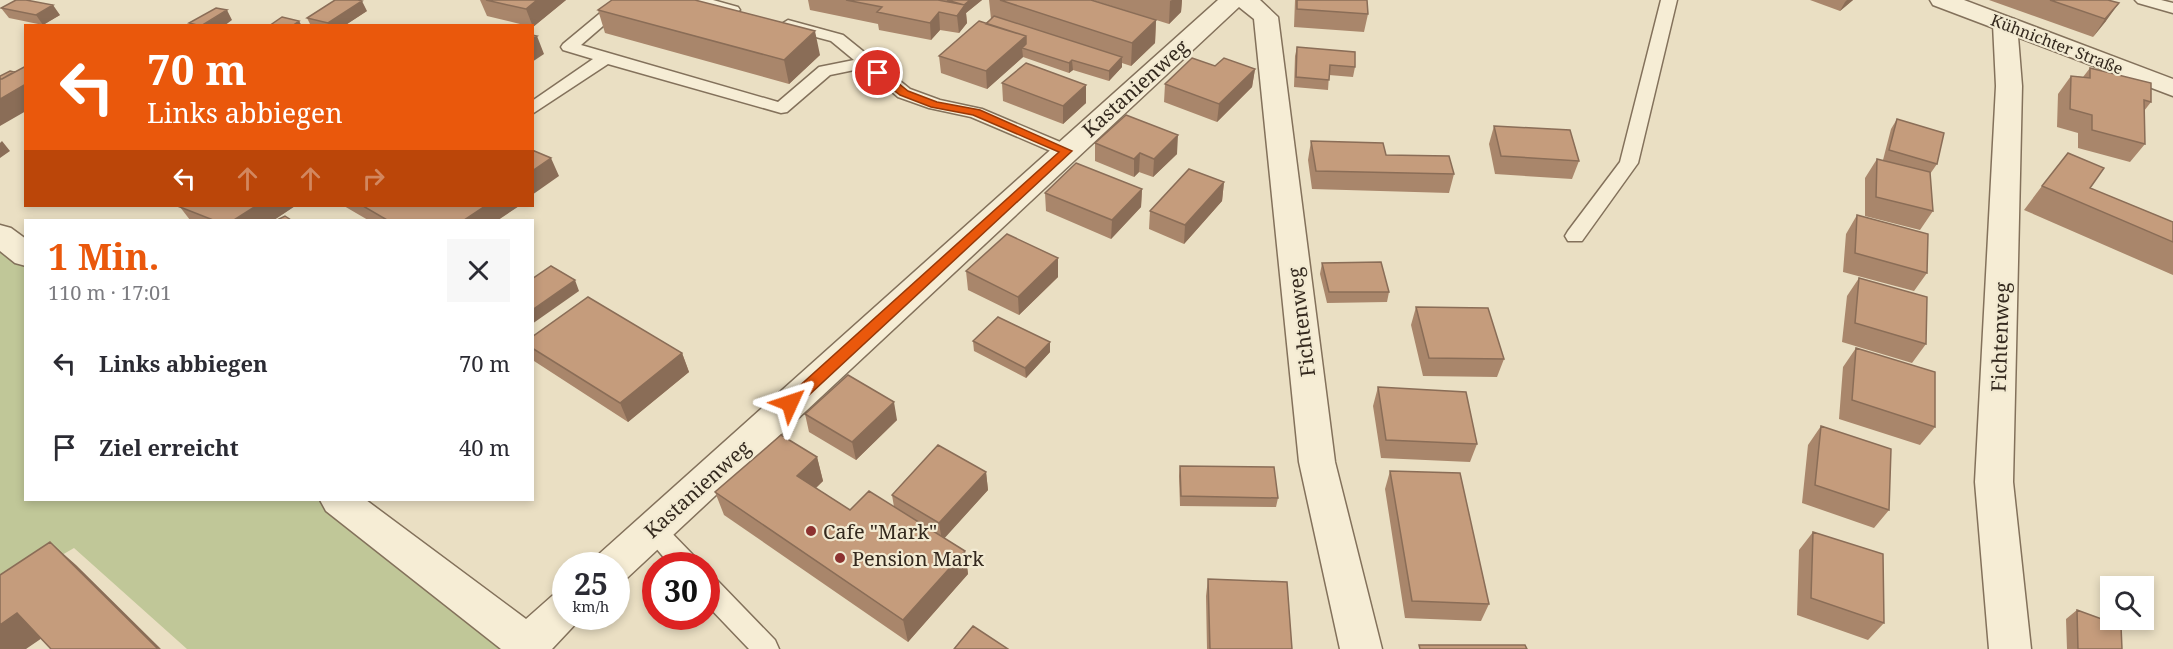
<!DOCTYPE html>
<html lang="de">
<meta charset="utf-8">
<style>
body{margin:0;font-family:"Noto Serif",serif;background:#f7f7f7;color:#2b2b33;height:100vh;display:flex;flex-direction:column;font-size:22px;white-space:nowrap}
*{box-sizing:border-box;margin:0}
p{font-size:20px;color:#7c7c81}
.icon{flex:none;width:33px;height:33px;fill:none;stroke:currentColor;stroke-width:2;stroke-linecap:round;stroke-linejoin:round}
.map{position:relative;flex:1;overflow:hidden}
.panel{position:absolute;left:24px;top:219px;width:510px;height:282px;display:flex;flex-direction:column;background:#fff;border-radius:0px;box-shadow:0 3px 9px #0003}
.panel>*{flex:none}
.guide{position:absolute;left:24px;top:24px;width:510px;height:183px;border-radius:0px;box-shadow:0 3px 9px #0003;background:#ea580c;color:#fff;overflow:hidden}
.fabs{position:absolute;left:2100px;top:576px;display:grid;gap:12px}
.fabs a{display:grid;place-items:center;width:54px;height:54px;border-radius:0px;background:#fff;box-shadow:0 3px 9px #0003;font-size:30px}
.speed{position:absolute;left:552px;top:552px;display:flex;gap:12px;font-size:30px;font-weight:700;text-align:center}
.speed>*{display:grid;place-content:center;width:78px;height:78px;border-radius:50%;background:#fff;box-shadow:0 3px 9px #0003;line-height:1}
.speed small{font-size:15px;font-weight:400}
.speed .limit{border:9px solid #d22;background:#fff;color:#111}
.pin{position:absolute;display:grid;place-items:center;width:51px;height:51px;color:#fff;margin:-26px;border:3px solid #fff;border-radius:50%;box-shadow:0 2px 6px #0007}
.me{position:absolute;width:66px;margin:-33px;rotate:48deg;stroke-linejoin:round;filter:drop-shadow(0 0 4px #0008)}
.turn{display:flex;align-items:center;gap:21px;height:126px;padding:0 24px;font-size:27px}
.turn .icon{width:78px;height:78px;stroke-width:2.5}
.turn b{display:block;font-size:42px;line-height:51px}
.lanes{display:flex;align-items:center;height:57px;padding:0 24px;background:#0003;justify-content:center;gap:30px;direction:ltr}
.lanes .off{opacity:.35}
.round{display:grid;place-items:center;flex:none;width:63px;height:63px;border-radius:0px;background:#f7f7f7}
.overview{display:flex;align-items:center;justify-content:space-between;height:102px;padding:0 24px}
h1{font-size:36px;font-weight:700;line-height:45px;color:#ea580c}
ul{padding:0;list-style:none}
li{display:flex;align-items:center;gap:18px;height:84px;padding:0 24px}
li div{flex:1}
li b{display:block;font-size:22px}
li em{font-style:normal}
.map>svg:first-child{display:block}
</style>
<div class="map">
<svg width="2173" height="649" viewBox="0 0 2173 649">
<rect width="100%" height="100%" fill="#eadfc3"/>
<!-- green -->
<path fill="#c0c798" d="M0,237L25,257L26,500H337L523,644L518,649H187L74,548L0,591Z"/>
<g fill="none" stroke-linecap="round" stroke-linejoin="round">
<defs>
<path id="service" d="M616,0H633L581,45L778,102L819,67L854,60L831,41L782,28L780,25L788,20L843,35L910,89L940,100L982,109L1072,147L1075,151L1072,155H1060L971,117L929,108L898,97L864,68L830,75L787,112L781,113L608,64L532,114V101L593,59L563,50L561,47L563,44Z
M687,0H713L738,7L740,10L732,15L690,3Z
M1661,0H1677L1638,163L1582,241H1568L1565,236L1568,231L1620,162Z
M2135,0H2161L2173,3V13L2138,3Z
M652,519L661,522L696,558L699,566H671L640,529L643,522Z
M706,575L715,578L775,640L779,649H749L706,604Z"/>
<path id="minor" d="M1218,0H1260L1278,17L1335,462L1382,649H1340L1299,462L1254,19L1239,7L627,578L616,582V566H593L599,554Z
M2005,17L2014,19L2017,24L2022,86L2013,482L2031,649H1989L1975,482L1996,86L1993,24L1996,19Z
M0,225L11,228L26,239V266L15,263L0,251Z
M320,500H366L526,619L552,596L566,591V616H583L552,649H501L326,511Z"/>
<path id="tertiary" d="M1930,0H1964L2173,79V96L1933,5Z"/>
</defs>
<!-- service casing -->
<use href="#service" stroke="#83715b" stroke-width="3"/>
<!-- minor casing -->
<use href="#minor" stroke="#83715b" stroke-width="3"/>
<!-- tertiary casing -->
<use href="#tertiary" stroke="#83715b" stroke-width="3"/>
<!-- service -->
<use href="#service" fill="#f6edd5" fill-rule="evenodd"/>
<!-- minor -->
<use href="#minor" fill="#f6edd5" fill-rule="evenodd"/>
<!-- tertiary -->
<use href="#tertiary" fill="#f6edd5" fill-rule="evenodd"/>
</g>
<!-- wall -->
<path fill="#a9866b" d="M480,0H566L533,27L532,26H528L487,16Z
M808,0H982L966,13L967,23L959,33L940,30L931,40L879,30L878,24L810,10Z
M989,0H1091L1156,20L1155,43L1131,66L1122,63V67L1109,81L1073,70L1069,73L1023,57L987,89L941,73L939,56L991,19Z
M1092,0H1182L1181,12L1169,24Z
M1295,0H1367L1368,14L1364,32L1294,27Z
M1810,0H1853L1840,11Z
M1989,0H2108L2106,21L2093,37Z
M1,8L60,15L43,25L9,18Z
M598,10L820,55L789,84L605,33Z
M367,11L344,26H311L307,18Z
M1297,47L1355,67L1353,77L1329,75L1328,90L1294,87L1295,56Z
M1215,66L1255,69L1252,87L1217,122L1164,102L1165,84Z
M2090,68L2151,102L2144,111L2145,144L2130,162L2078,148V133L2057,127L2058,94L2071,76L2083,77Z
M1002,83L1086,103L1063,124L1003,101Z
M1897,119L1937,164L1930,174L1933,211L1920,230L1865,216V178L1877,159L1891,163L1883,160L1891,129Z
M1494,126L1579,161L1572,179L1495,174L1489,144Z
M1311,141L1386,155L1454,174L1449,193L1312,189L1308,160Z
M1095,143L1177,154L1153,177L1139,172L1134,177L1095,161Z
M1224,182L1222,201L1184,244L1149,229L1150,211Z
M2042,186L2090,188L2173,222V275L2024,210Z
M1142,189L1141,207L1111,239L1046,211L1045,193Z
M183,206H295L274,220H190L180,207Z
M344,206H519L498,220H368Z
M1857,215L1927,273L1914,291L1843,272L1846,234Z
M1322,263L1389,292L1387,302L1327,303L1320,274Z
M966,271L1058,277L1019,315L968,290Z
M1859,278L1926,344L1912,363L1842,342L1847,296Z
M1416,307L1504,359L1497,377L1423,376L1411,325Z
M532,337L682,353L689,372L628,422L534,361L532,359Z
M973,341L1050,342V352L1026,378L974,351Z
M1856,348L1935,427L1920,445L1839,419L1843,367Z
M1378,387L1477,444L1470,462L1381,458L1373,406Z
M805,414L897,420L856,460L809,432Z
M1821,426L1889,510L1874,528L1802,503L1808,445Z
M817,457L823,481L816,488L850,510L894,507L892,495L986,472L988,490L944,538L965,551L968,574L908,642L724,515L715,492Z
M1180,466L1278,498L1276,507L1180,506L1179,476Z
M1390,471L1489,604L1481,621L1405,618L1385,489Z
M1813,532L1884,623L1868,640L1797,615L1799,550Z
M1208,579L1292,649H1207L1206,596Z
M2077,610L2122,649H2067L2066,619Z"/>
<!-- shaded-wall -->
<path fill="#8a6d57" d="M537,0H566L533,27L526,9Z
M970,0H982L966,13L967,23L959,33L957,16L963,5Z
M1172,0H1182L1181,12L1169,24L1170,1Z
M1847,0H1853L1840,11L1845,2Z
M362,1L367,11L344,26H329L328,23Z
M2119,3L2106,21L2093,37L2105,19Z
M53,5L60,15L43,25L36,15Z
M227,10L232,20L224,26H201Z
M939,12L940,30L931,40L930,23Z
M1156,20L1155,43L1131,66L1132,43Z
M299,21L302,26H292Z
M815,31L820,55L789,84L784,60Z
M537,36L544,54L532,62V39Z
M1026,36V49L1022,48L1023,57L987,89L986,71Z
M1122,57V67L1109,81V71Z
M1072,60L1073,70L1069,73V63Z
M1255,69L1252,87L1217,122L1219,104Z
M26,77V111L0,126V99Z
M1086,85V103L1063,124V106Z
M1178,135L1177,154L1153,177L1154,159Z
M2,141L10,151L0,158V143Z
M1140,153L1139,172L1134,177V159Z
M551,158L559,176L532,195V171Z
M1224,182L1222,201L1184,244L1185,225Z
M1142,189L1141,207L1111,239L1112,220Z
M256,206H295L274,220H234Z
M485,206H519L498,220H464Z
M1058,258V277L1019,315L1018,297Z
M575,280L579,291L532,324V310Z
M1050,342V352L1026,378L1025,368Z
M682,353L689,372L628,422L620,403Z
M894,402L897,420L856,460L852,442Z
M817,457L823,481L804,499L797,476Z
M986,472L988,490L942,541L939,523Z
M50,542L76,565L161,649H158Z
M965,551L968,574L908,642L903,620Z
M17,613L45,636L26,649H0V625Z"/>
<!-- building -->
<path fill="#c59c7c" stroke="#8a6d57" stroke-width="1.5" d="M16,0H26L53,5L36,15L1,8Z
M335,0H358L362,1L328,23L307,18Z
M486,0H537L526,9Z
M612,0H695L815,31L784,60L598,10Z
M846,0H938L965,5L957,16L939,12L930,23L877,12L882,7Z
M947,0H970L964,5Z
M1000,0H1091L1156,20L1132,43Z
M1297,0H1367L1368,14L1297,9Z
M2050,0H2108L2119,3L2105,19Z
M216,8L227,10L201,26L189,23Z
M994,16L1122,57L1109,71L1072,60L1069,63L1022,48L1026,44V36L986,24Z
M282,17L299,21L292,26H269Z
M979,21L1026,36L986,71L939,56Z
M532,35L537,36L532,39Z
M1297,47L1355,52V67L1330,65L1329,80L1296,77Z
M1192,58L1215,66L1224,58L1255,69L1219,104L1165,84Z
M1026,63L1086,85L1063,106L1002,83Z
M26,66V84L0,99V79H2Z
M2090,68L2151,83V102L2144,100L2145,144L2092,130V115L2070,109L2071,76L2090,78Z
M10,71L14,72L2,79H0V76Z
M1126,115L1178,135L1154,159L1140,153L1134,159L1095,143Z
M1897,119L1944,133L1937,164L1889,150Z
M1494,126L1570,130L1579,161L1501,156Z
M1311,141L1383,143L1386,155L1449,156L1454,174L1316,171Z
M532,150L551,158L532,171Z
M2068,153L2104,168L2090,188L2173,222V242L2042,186Z
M1877,159L1930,172L1933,211L1876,197Z
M1076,163L1142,189L1112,220L1045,193Z
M1189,169L1224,182L1185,225L1150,211Z
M183,206H256L234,220H213L180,207Z
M363,206H485L464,220H387Z
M1857,215L1928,234L1927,273L1855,253Z
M285,216L291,220H277Z
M1007,234L1058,258L1018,297L966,271Z
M1381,262L1389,292H1329L1322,263Z
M551,266L575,280L532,310V279Z
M1859,278L1927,297L1926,344L1855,323Z
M588,297L682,353L620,403L532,348V337Z
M1416,307L1488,308L1504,359L1429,358Z
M998,317L1050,342L1025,368L973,341Z
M1856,348L1935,372V427L1852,400Z
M848,375L894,402L852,442L805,414Z
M1378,387L1466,392L1477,444L1386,440Z
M1821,426L1891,449L1889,510L1815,485Z
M781,435L817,457L797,476L850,510L869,491L965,551L903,620L715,492Z
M938,445L986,472L939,523L892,495Z
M1180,466L1274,467L1278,498L1181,496Z
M1390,471L1460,473L1489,604L1412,601Z
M1813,532L1883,554L1884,623L1811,598Z
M50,542L158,649H51L17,613L0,625V575Z
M1208,579L1287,582L1292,649H1210Z
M2077,610L2121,626L2122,649H2078Z
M973,626L1008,649H954Z
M1419,645H1525L1527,649H1420Z"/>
<!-- route -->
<path fill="#ea580c" stroke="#983908" stroke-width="1.5" d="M874,70H882L908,91L937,102L980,110L1072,151L796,407L790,409L783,403L785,399L1059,152L973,115L931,107L900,95L874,75Z"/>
<!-- markers -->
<g fill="#8d3230" stroke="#f2ead2" stroke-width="2">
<circle cx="811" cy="531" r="6"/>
<circle cx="840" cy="558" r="6"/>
</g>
<g text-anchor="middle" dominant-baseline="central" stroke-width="4.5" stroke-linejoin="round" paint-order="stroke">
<!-- far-street labels -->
<g font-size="16" fill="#34291e" stroke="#f2ead2">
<text transform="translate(2057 44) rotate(21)">Kühnichter Straße</text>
</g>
<!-- street labels -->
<g font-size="20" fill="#34291e" stroke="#f2ead2">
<text transform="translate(1135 88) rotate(-42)">Kastanienweg</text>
<text transform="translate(1301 322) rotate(-97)">Fichtenweg</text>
<text transform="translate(2000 337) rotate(-88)">Fichtenweg</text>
<text transform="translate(697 489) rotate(-42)">Kastanienweg</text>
</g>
<!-- poi labels -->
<g font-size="20" fill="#34291e" stroke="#f2ead2" text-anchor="start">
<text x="823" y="531">Cafe "Mark"</text>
<text x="852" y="558">Pension Mark</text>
</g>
</g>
</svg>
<div class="fabs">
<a><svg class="icon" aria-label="search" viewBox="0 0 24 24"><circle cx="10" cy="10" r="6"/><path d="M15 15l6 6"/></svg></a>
</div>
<div class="speed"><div>25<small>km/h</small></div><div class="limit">30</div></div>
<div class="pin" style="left:878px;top:73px;background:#d93025"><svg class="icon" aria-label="arrive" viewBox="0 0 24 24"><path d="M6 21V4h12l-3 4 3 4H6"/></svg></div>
<svg class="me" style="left:790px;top:403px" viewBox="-20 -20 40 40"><path d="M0-17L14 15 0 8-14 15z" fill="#ea580c" stroke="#fff" stroke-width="4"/></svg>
<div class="guide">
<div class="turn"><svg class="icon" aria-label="left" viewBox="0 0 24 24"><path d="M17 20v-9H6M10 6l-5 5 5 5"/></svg><div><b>70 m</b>Links abbiegen</div></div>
<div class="lanes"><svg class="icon" aria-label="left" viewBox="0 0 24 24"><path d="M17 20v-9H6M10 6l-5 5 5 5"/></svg><svg class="icon off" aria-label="ahead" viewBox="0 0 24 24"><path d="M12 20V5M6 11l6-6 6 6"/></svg><svg class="icon off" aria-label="ahead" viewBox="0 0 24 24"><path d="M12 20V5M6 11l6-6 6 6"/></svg><svg class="icon off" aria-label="right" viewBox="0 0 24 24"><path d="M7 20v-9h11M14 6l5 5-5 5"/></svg></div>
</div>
<section class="panel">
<div class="overview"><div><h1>1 Min.</h1><p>110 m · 17:01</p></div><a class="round"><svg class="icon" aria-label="close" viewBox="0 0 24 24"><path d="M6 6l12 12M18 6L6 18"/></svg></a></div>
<ul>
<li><svg class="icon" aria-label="left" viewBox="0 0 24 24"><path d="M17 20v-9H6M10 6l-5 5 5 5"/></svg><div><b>Links abbiegen</b></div><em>70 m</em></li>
<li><svg class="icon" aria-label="arrive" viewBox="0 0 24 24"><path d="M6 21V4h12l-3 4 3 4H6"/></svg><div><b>Ziel erreicht</b></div><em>40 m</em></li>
</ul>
</section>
</div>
